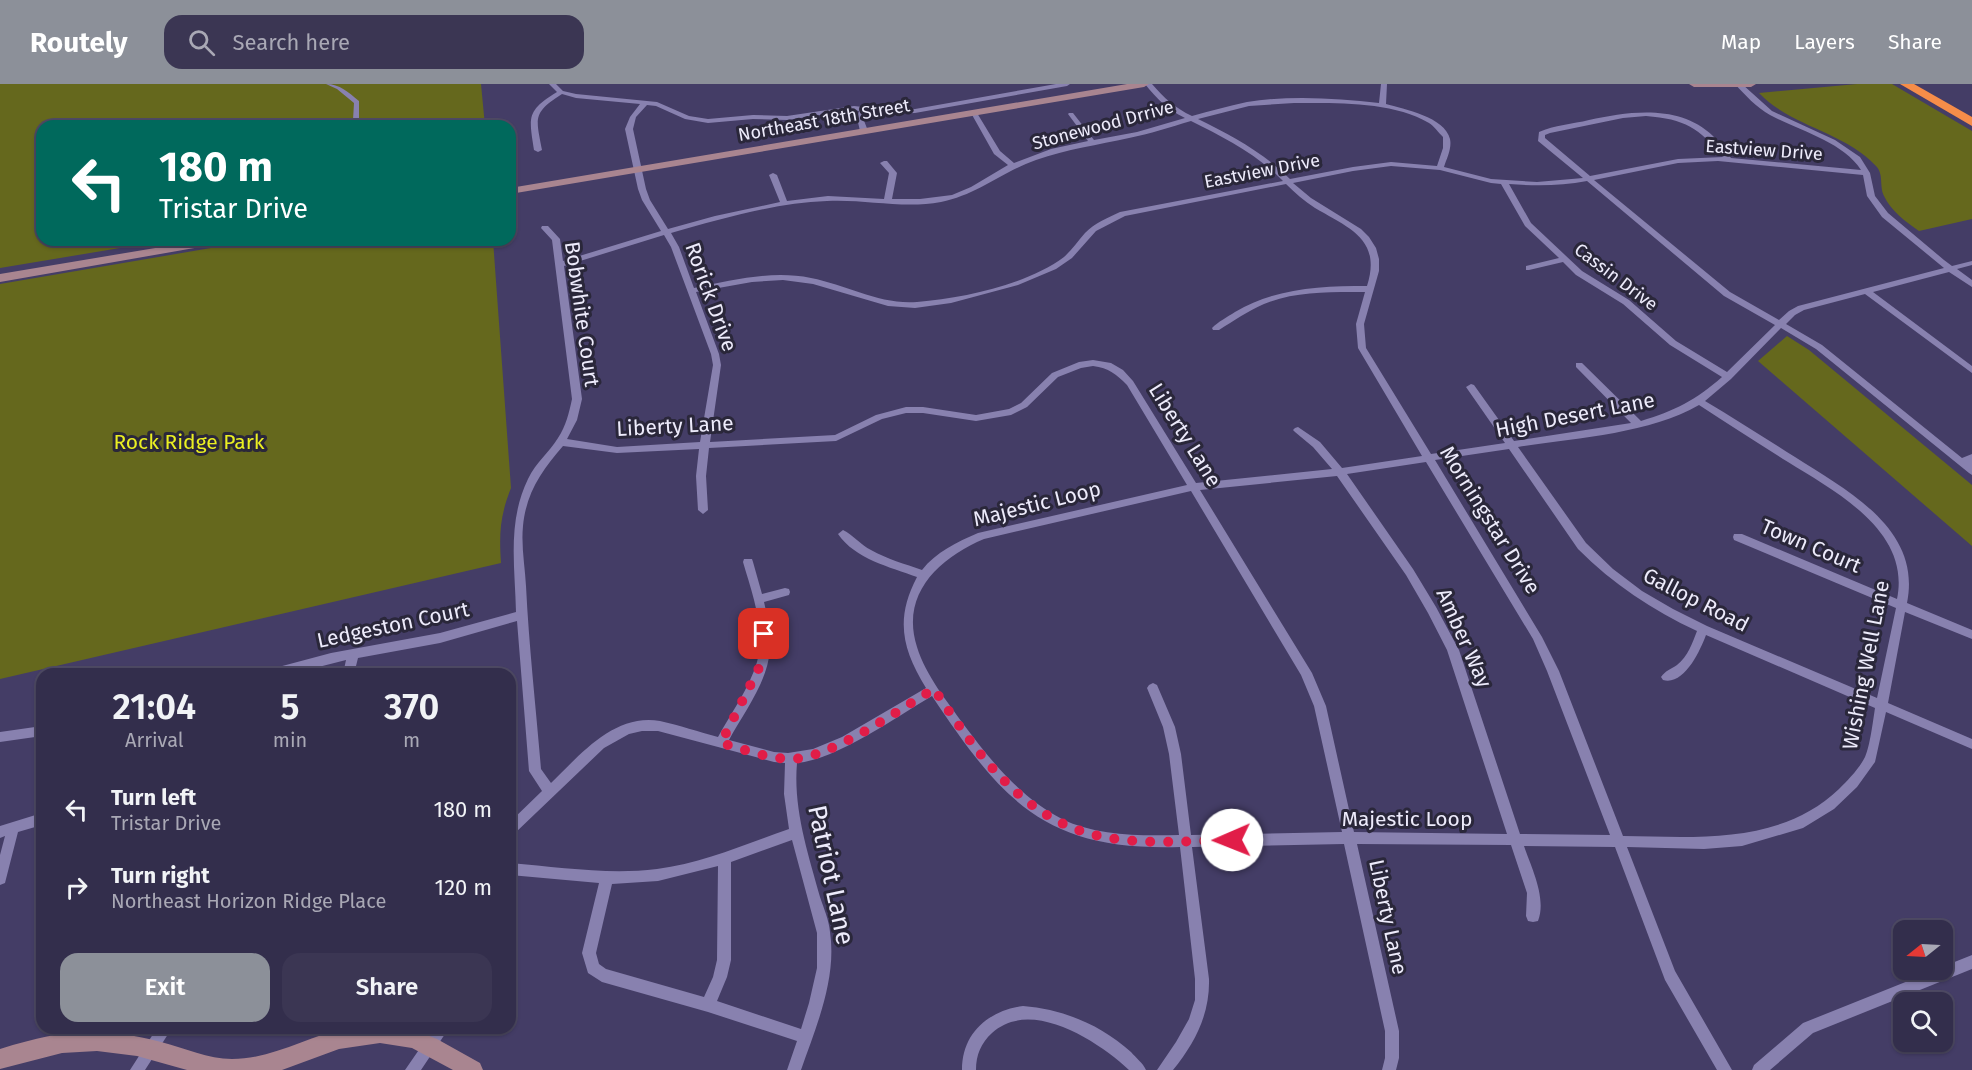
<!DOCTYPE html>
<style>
body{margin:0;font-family:"Fira Sans",sans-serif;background:#3b3653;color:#f1f3f6;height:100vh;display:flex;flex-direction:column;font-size:22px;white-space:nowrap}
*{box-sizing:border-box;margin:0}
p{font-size:20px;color:#a9a8b5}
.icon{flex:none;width:33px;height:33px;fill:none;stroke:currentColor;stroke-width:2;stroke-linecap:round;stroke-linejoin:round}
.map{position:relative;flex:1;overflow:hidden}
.details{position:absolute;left:36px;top:584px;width:480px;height:366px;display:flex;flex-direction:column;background:#332e4c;border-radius:18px;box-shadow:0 2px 4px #0004,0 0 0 2px #4e4a64}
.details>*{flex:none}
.guide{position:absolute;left:36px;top:36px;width:480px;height:126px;border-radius:18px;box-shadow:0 2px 4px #0004,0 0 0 2px #4e4a64;background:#00695c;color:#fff;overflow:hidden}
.needle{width:39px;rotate:252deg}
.buttons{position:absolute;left:1893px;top:836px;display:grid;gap:12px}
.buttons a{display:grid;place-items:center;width:60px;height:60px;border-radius:12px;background:#332e4c;box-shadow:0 2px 4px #0004,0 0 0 2px #4e4a64;font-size:30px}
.pin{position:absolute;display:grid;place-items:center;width:51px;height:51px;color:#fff;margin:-26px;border-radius:12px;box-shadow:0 3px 9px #0006}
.me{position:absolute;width:66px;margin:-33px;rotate:269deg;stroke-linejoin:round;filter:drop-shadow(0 0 4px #0008)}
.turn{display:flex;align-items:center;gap:21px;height:126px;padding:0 24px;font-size:27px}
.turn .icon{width:78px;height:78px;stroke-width:2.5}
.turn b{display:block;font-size:42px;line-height:51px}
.eta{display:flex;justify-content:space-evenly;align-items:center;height:102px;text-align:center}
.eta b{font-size:36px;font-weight:600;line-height:42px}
.button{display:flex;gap:12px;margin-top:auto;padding:12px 24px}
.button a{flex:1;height:69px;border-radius:18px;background:#8c9099;color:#fff;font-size:24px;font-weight:600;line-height:69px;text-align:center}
.button a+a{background:#3b3653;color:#f1f3f6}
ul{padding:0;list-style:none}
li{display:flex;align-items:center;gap:18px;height:78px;padding:0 24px}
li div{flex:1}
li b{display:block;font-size:22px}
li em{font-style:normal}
header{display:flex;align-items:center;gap:36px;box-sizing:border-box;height:84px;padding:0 30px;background:#8c9099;color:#fff}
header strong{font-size:28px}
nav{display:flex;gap:33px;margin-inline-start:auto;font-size:21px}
.search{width:420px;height:54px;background:#3b3653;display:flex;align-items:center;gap:15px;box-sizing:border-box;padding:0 21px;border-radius:18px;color:#a9a8b5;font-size:22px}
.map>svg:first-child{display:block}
</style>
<header>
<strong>Routely</strong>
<div class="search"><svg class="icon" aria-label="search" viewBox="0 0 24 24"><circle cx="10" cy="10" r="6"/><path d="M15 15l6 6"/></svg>Search here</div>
<nav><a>Map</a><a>Layers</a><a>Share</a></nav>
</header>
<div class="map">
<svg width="1972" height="986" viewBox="0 0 1972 986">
<rect width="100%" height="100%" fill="#443d66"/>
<!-- green -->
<path fill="#65681d" d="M0,0H481L485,42H42V156H168L0,184Z
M1857,0H1892L1972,47V135L1919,147C1906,138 1891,127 1884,112C1879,102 1884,90 1876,82C1843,47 1791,43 1759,9Z
M258,156H493L511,404C500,432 499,449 501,479L0,595V200Z
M1787,252L1809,266L1972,401V462L1758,277Z"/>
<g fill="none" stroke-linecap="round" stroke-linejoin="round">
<!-- street -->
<path fill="#8881af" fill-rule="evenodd" d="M326,0C340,0 348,8 359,17V37L357,42H349L351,40L324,42L353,36L354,19L337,5Z
M549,0H556L563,7L576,10L657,18L689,32L708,35L753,31L787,32L854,22L889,26L915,25L1056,0H1070L1067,2L915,29L889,30L866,27L863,34L868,47L864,49L860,47L857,34L859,27L854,26L787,36L753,35L708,39L685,35L656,22L647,21L636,33L633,45L646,105L650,116L668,145L715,132L780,118L769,91L773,89L777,91L787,117L828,112L884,115L889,89L880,79L884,77H887L897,89L892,115H920L952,111L971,103L1008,81L994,70L971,29L974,27L977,29L1000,67L1014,79L1051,65L1088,57L1068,30L1069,29H1073L1094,56L1137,48L1185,34C1168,26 1157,15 1145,0H1152C1164,14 1175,24 1192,32C1210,27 1228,22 1247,18C1290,11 1336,14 1379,19L1381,0H1387L1386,20C1404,25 1445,33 1450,55C1452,64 1447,74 1444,83L1491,95L1537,98L1583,94L1538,57L1539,48C1554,41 1573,40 1589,36C1630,27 1680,20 1713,52C1720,59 1725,67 1731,74L1861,86C1842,57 1799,47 1770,31C1757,24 1744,10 1735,0H1742L1772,27L1835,56L1860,73L1870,89L1875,112L1888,129L1944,176L1952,182L1972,177V181L1957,185L1972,196V203L1949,188L1873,208L1972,282V289L1865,210L1804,226L1795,231L1786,240L1822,261L1962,374L1972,370V391L1969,389L1816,265L1781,244L1731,295L1705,317C1735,335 1765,354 1795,373C1848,407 1922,445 1907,519L1972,546V555L1905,528L1888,619L1972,655V665L1886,628L1875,678L1857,703L1834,725L1803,744L1742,762L1704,765L1627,763L1675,887L1732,986H1717L1665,896L1615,763L1524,762C1531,783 1547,814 1538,837L1533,838L1528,837L1526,832L1527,809L1511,761L1357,760L1399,947V974L1396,986H1382L1385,974V947L1344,760L1192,763L1209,895C1210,930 1195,959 1173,986H1157L1176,958L1189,935L1195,916V895L1180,763C1045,767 1003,718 932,612C896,633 836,676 797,679C793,725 808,769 820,813C824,825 829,836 830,848C837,895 816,943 801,986H787L797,957L708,928L602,898L588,889L582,869L599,799L510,791V779C559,783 608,791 657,785C703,779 746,760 789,745L784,710L785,679L774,678L658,647H642L629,650L604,664L514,750L510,752V738L542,707L529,687L517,537L440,559L358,574L354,590H343L346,576L291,590H266L267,587L271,585L331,569L440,549L516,528C515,483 507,438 528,395C536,378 549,369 558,354C566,342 569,329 572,315L552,156L541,144L542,142H548L560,155L563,177L661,147L642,116L638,105L625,45L630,33L640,20L576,14L562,10C532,29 536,34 542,66L538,68L534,66C529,33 526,27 557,8ZM1294,19C1336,19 1392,17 1429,39C1434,42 1438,48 1443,53V64L1437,82L1391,78L1353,83L1290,95C1264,69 1231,51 1198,35L1249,22ZM1646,32C1685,35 1699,44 1723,73L1678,75L1590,92L1545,54V51L1550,49L1623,34ZM1191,37C1223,53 1257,70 1283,97L1120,128C1107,134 1095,139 1085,149C1078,157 1072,166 1064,173C1026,201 964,214 917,218C880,221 847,201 811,194C772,186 733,196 694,204L679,163L671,149C721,135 774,119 827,117C865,115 903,125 941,118C977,111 1002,88 1036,76C1067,65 1098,61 1129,54C1150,50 1170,43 1191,37ZM1718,77L1863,91L1867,112L1882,133L1944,184L1798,222L1789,227L1779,236L1730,208L1594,96L1678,79ZM1391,82L1440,86L1491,99L1501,100L1525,142L1559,174L1526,182V186H1529L1563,178L1576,191L1623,220L1670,261L1722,293C1696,316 1674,327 1641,337L1582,279H1576V283L1631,339L1514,357L1474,301L1471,300L1466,303L1505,359L1431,370L1366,264L1364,240L1379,187V175L1376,164L1369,153L1361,145L1311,114L1293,99L1353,87ZM1587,97L1724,212L1775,241L1727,288L1676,257L1629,216L1582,187L1531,139L1509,100C1535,102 1561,102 1587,97ZM1286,100C1295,109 1304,117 1315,124C1349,144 1382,155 1367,202C1320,202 1276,204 1235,228C1227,233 1218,238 1212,244L1213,246H1219C1233,237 1248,227 1264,220C1295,207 1331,208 1365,208L1356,240L1358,264L1422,372L1342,384L1320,358L1298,343L1295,344L1293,346L1295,348L1313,363L1332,385L1196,399L1133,297L1123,286L1111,279L1093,276L1079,278L1052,289L1021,319L1009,325L976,331L923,323H906L876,331L835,351L710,358L721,281L719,270L696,208L752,198L783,196L813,200L888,222L915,224L951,219L1018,201L1056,185L1072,174L1096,147L1125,132ZM664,151L671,163L711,270L713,281L700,358L617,363L567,355L577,336L582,315L564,182ZM1093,282C1109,284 1116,290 1127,301L1187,401L978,449C957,458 936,468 922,486C905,480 887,475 871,466C861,461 853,451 843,446L838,450C855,475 890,483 917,493C895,535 902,565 926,604L842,653L813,665L788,669L774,668L729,656C744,628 768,598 770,565C771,550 768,534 764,518L789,511L790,508L789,505L785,504L762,510L753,478L752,475H744L743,478C752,509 766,546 757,578C749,605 731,629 718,653C699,648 679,641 660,637C614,629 580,671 551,699L541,685C536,624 529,563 526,502C525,483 521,462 523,442C526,409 542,386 563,362L617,369L699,365L696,392L698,426L703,430L708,426L706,392L709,364L836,357L882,335L906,329H923L976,337L1011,331L1027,323L1058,293L1081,284ZM1699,321C1728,340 1758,359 1788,378C1836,408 1911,447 1897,515L1742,450H1734L1733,453L1734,456L1896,524L1877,614L1707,542L1673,525L1642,507L1613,485L1586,459L1518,363C1575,354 1649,350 1699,321ZM1509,365L1578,465C1613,500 1652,526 1697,547C1692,560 1688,572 1677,581C1671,585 1665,587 1661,593L1663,596C1684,602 1700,567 1706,551L1875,624C1873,637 1870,662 1865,673C1859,685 1848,696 1839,705C1780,761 1698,753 1623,752L1559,587L1542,553L1435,376ZM1426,378L1533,555L1547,587L1610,751L1520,750L1459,566L1436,523L1413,485L1347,390ZM1337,392L1406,491L1428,529L1447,566L1507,750L1354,748L1326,622L1312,589L1200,406ZM1191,407L1301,591L1314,622L1342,748L1191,751L1181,670L1175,643L1157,601L1153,599L1149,601L1147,604L1163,643L1169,670L1179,751C1140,752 1097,752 1062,735C1021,714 991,677 964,641C947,617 926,592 917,563C900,510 939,474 984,455ZM792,756L817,849V884L809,919L801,945L717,917L727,893L731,876V778ZM718,782L717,876L713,893L704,913L606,885L599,880L596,869L612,800L658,797Z
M42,642V652L0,658V648Z
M42,729V741L18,748L6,795L5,799L0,801V771L5,752L0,754V742Z
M1972,871V885L1813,949L1770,986H1752L1754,981L1803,939L1938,885H1942V883Z
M1023,922C1063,925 1101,941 1131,968C1136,974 1143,979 1146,986H1129C1099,958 1031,913 992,949C981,959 976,971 976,986H962C962,949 988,927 1023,922Z
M157,944H172L145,986H130Z
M434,944H449L421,986H405Z"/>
<!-- secondary -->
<path fill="#a98590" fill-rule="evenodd" d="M1127,0H1149L1144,3L510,110V104Z
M1689,0H1756L1751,3H1694Z
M203,156H229L223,159L0,198V190Z
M346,944H409L437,955L480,979L483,986H453L412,964L380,959L339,965L282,986H187L137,972L97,967L62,969L0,985V965C61,946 98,942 161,958C185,964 208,975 232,975C273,975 308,952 346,944Z"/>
<!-- highway -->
<path fill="#f68d49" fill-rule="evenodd" d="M1900,0H1914L1972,33V42Z"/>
</g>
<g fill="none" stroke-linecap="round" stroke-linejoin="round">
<!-- route -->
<path stroke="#e11d48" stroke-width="10" stroke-dasharray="0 18" d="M764,550L762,578L721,659C743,665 766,674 789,675C829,676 898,626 934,605C974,665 1019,731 1091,750C1136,762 1186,757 1232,756"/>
</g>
<g text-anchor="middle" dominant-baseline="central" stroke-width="6" stroke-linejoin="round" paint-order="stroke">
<!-- far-street labels -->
<g font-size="18" fill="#edebfb" stroke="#2a273a">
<text transform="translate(824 36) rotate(-10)">Northeast 18th Street</text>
<text transform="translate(1103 41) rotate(-15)">Stonewood Drrive</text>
<text transform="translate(1764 66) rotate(4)">Eastview Drive</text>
<text transform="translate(1262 87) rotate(-11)">Eastview Drive</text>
<text transform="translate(1616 193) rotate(37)">Cassin Drive</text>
</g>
<!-- street labels -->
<g font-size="21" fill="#edebfb" stroke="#2a273a">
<text transform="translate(711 213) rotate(70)">Rorick Drive</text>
<text transform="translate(582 230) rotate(82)">Bobwhite Court</text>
<text transform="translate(1575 331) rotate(-11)">High Desert Lane</text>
<text transform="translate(675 342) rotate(-3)">Liberty Lane</text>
<text transform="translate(1185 351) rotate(58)">Liberty Lane</text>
<text transform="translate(1037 420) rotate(-14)">Majestic Loop</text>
<text transform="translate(1490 436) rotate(58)">Morningstar Drive</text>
<text transform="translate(1811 462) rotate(23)">Town Court</text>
<text transform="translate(1696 516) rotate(27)">Gallop Road</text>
<text transform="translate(393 541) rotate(-12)">Ledgeston Court</text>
<text transform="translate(1464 554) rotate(66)">Amber Way</text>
<text transform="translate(1866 581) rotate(-79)">Wishing Well Lane</text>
<text x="1407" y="735">Majestic Loop</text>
<text transform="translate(1388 833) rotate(78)">Liberty Lane</text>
</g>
<!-- park labels -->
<g font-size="21" fill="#eaef22" stroke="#2a273a">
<text x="189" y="358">Rock Ridge Park</text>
</g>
<!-- near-street labels -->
<g font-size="26" fill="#edebfb" stroke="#2a273a">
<text transform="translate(831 791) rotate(78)">Patriot Lane</text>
</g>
</g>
</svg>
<div class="buttons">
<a><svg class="needle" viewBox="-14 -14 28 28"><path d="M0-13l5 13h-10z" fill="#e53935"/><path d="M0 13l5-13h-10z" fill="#a9a8b5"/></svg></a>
<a><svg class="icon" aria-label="search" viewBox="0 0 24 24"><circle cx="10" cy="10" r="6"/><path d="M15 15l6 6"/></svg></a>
</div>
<div class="pin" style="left:764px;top:550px;background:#d93025"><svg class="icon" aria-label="arrive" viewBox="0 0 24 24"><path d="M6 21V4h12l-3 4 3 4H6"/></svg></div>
<svg class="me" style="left:1232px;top:756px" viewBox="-20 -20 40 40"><circle r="19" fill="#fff"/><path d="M0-13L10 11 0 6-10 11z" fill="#e11d48"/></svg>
<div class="guide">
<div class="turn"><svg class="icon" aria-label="left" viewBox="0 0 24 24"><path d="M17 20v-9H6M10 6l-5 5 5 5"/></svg><div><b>180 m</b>Tristar Drive</div></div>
</div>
<section class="details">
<div class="eta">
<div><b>21:04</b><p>Arrival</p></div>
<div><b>5</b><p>min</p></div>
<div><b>370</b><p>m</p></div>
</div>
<ul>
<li><svg class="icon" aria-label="left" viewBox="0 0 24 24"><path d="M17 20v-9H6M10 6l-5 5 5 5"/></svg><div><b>Turn left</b><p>Tristar Drive</p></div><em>180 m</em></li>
<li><svg class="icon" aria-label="right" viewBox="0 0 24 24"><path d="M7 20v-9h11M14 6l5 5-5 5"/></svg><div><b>Turn right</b><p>Northeast Horizon Ridge Place</p></div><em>120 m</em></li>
</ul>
<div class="button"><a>Exit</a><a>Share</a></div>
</section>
</div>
